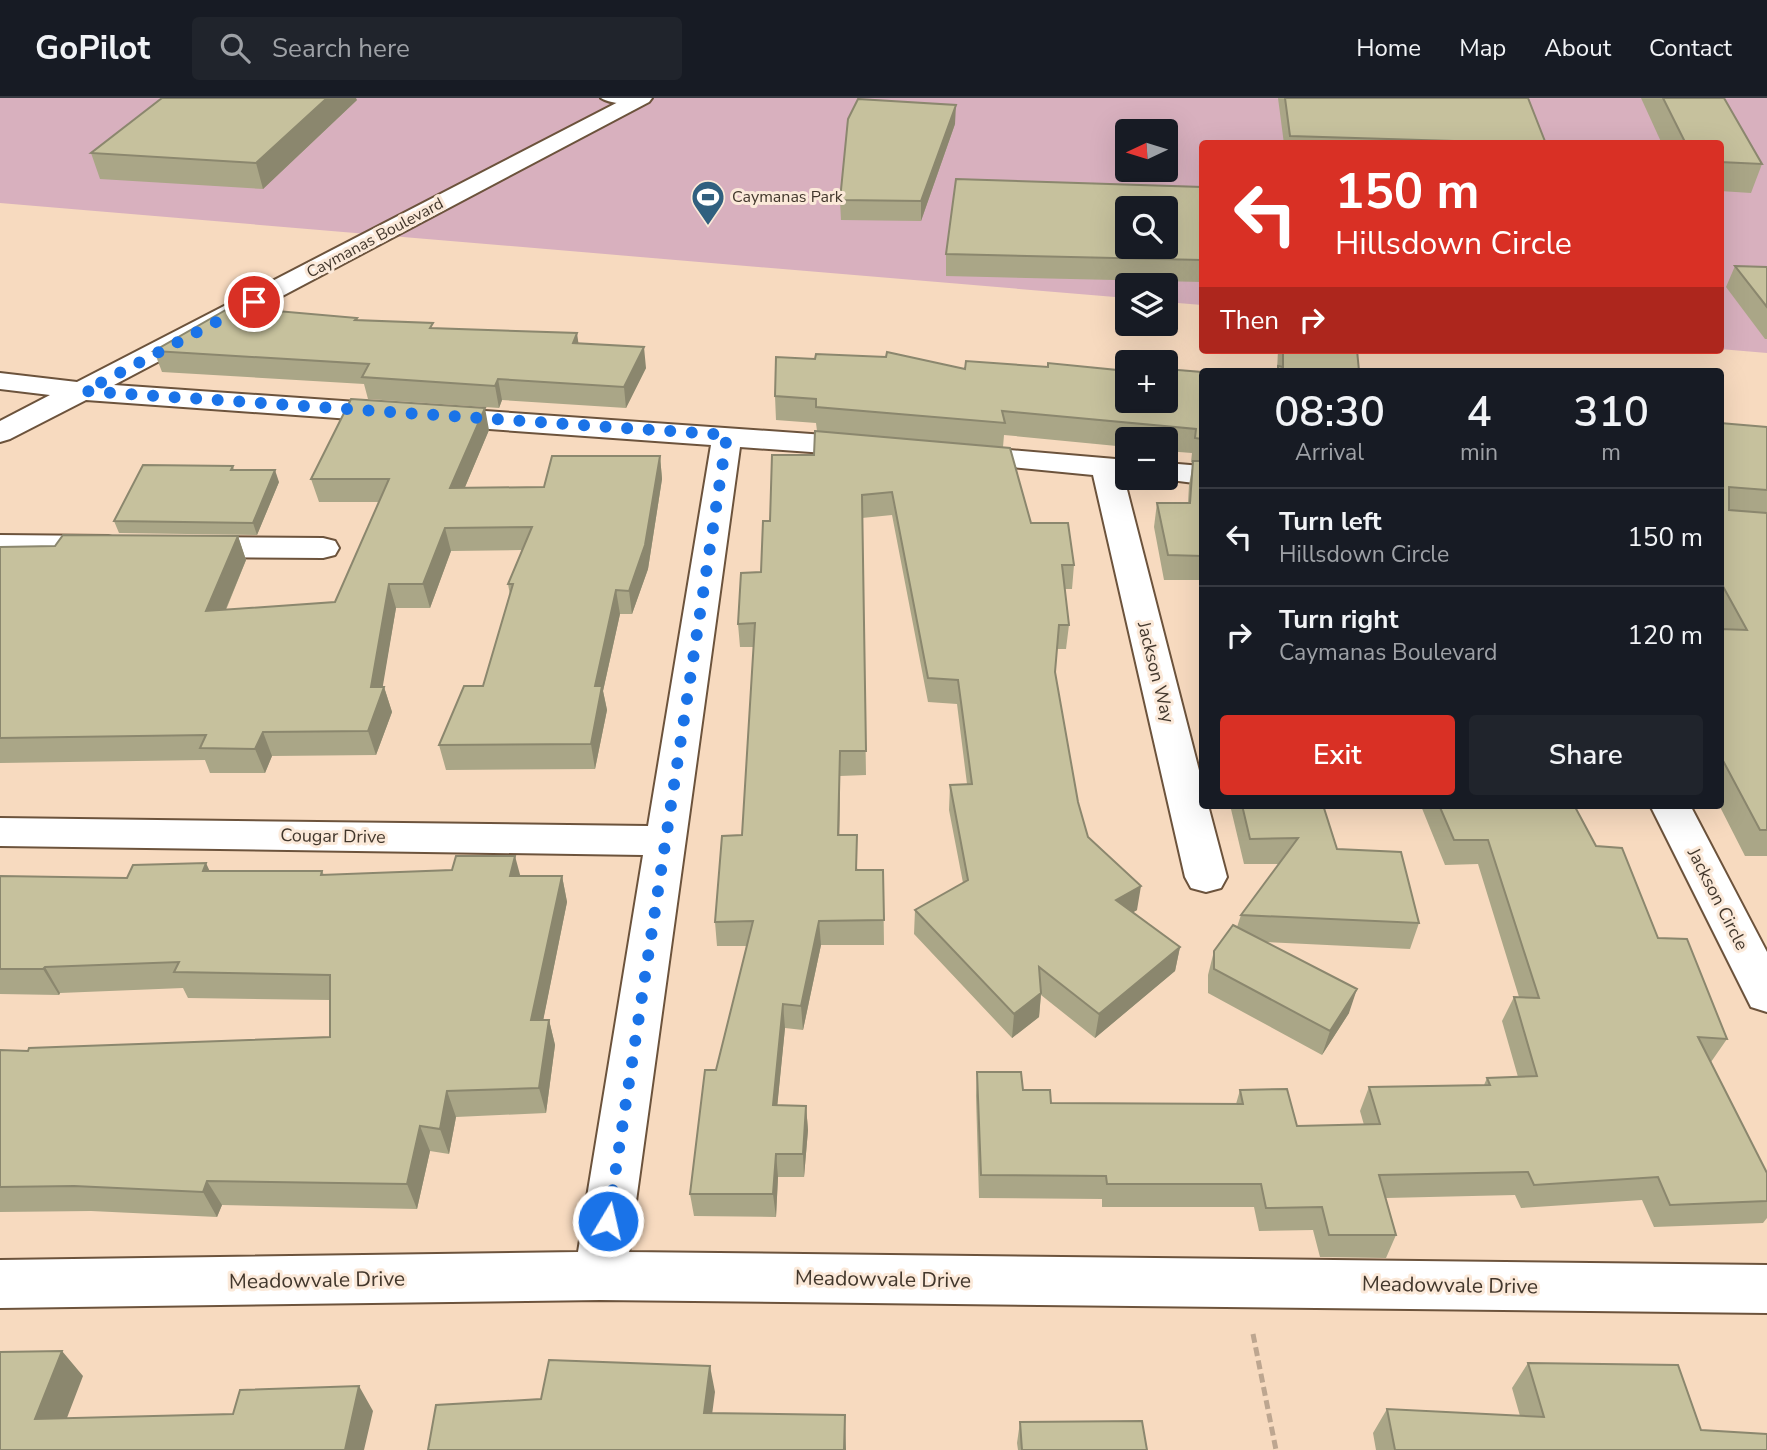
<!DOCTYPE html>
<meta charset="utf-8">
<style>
body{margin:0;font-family:"Nunito Sans",sans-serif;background:#20242c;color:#f1f3f6;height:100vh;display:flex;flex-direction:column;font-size:26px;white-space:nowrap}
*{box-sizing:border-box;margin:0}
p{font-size:23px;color:#9ea1a6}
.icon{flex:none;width:38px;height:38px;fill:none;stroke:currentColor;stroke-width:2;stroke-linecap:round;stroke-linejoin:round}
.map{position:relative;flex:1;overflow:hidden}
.drawer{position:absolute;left:1199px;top:270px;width:525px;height:441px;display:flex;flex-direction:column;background:#171b24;border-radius:7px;box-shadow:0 7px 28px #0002}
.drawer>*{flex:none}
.hud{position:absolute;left:1199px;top:42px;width:525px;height:214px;border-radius:7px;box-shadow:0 7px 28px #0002;background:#d93025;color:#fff;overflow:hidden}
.needle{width:46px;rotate:266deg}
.controls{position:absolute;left:1115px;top:21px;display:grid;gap:14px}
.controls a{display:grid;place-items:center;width:63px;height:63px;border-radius:7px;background:#171b24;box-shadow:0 7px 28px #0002;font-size:35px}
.pin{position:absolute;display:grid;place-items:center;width:60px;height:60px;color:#fff;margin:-30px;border:4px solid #fff;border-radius:50%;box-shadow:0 2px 7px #0007}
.me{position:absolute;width:77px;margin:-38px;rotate:9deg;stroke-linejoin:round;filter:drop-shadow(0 0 5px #0008)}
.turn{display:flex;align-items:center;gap:24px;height:147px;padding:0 21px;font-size:32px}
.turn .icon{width:91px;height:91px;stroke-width:2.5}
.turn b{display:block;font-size:49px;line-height:60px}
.then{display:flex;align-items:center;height:66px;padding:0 21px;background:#0003;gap:14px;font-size:26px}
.eta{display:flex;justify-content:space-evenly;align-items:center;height:119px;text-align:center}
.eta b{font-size:42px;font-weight:600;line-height:49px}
.primary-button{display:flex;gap:14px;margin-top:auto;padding:14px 21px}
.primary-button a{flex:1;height:80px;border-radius:7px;background:#d93025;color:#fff;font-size:28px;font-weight:600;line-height:80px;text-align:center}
.primary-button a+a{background:#20242c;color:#f1f3f6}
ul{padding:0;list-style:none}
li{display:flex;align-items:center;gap:21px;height:98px;padding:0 21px;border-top:2px solid #363941}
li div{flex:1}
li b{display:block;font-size:26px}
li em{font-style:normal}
header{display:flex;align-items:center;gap:42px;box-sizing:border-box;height:98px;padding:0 35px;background:#171b24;border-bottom:2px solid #363941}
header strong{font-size:33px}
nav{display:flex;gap:38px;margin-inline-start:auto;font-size:24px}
.search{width:490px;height:63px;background:#20242c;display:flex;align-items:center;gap:18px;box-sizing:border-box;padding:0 24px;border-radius:7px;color:#9ea1a6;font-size:26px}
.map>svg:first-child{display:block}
</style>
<header>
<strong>GoPilot</strong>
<div class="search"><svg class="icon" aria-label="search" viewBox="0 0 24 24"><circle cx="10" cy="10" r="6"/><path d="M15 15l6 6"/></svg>Search here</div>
<nav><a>Home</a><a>Map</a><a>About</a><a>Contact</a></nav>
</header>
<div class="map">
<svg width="1767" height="1352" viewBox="0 0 1767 1352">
<rect width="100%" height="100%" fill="#f7dabf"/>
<!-- green -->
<path fill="#d8b0be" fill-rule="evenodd" d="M0,0H1767V255L1720,251V46H1202V207L1166,204V187H1127V200L0,105ZM1127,33H1166V72H1127ZM1127,110H1166V149H1127Z"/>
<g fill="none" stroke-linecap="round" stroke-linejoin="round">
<defs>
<path id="service" d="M601,0H642L643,2C634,8 610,6 601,0Z"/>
<path id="minor" d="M626,0H652L649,4L114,287L867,340L878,343L882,349L878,355L867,358L740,349L629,1154L1767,1167V1215L600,1202L0,1210V1162L578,1154L643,757L0,748V720L648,728L711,347L86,302L10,341L0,344V323L50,297L0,291V275L77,284Z
M962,348L1127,362L1129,380H1124L1202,684V707H1208L1227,779L1221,790L1206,794L1191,790L1185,779L1093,377L951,363L947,357L951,351Z
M1166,365L1202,368V386L1155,380H1166Z
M0,437L108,438L119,441L124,448L119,455L108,458L0,457Z
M189,439L323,440L335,443L339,450L335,457L323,460L189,459L178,456L173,449L178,442Z
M1650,707H1690L1767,854V914L1751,909Z"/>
</defs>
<!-- service casing -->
<use href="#service" stroke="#6c533c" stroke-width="4"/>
<!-- minor casing -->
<use href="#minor" stroke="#6c533c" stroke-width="4"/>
<!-- path -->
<path stroke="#bda690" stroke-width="5" stroke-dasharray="9 4.5" stroke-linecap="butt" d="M1253,1236L1276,1352"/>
<!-- service -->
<use href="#service" fill="#fff" fill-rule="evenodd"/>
<!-- minor -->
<use href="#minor" fill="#fff" fill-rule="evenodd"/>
</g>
<!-- wall -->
<path fill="#aaa687" d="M1278,0H1528L1546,46H1284Z
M1641,0H1724L1762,66L1751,95L1720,93V46H1662Z
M357,2L263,91L100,81L91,55Z
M955,26L921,123L841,122L840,102Z
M1202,89V184L946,178V156Z
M1735,168L1767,169V241H1765L1726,189Z
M357,220L358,222L578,245L646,270L626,310L502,302L499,310L368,301L364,286L162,274L154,253Z
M1278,252H1357L1359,273H1277Z
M1048,269L1127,273L1202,274V482H1164L1154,429L1157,405H1188L1189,387L1193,365L1191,364L1192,355L1166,353V341H1127V349L1004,337L1003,349L817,333L816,325L776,322L775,298L965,271Z
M1720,325L1767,329V758H1745L1719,707H1720Z
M489,332L465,389H544L660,358L662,381L648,471L632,516H620L603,593L607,612L595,671L446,672L439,647L483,588L510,497L508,486L522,452L451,453L430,510H396L382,589H384L392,614L376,657L272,658L265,675H210L205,662L0,665V449L55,448L238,438L246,462L226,512L335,504L379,404H319L311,381Z
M772,357L1031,425L1074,467L1072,491H1065L1069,527L1066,551H1057L1055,574L1078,704L1088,739L1137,812L1133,814L1180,849L1175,873L1095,940L1041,897L1039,919L1012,940L914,836L915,812L963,785L949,712L950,687L967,686L957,606L928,604L892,417L862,420L866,677L840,678L839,737L858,772H883L884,847H821L803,932L785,930L777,1008H806L808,1032L804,1079H778L776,1119L694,1118L690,1096L716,972L747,848H717L715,824L742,737L754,549H740L738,526L761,474L770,423Z
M233,368L234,372L279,384L257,437L119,435L114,423Z
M1230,707H1323L1337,751L1419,825L1410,851L1266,844L1349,915L1322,957L1208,895V877L1214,853L1237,829L1241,817L1279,766H1244Z
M1421,707H1574L1596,748L1727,941L1711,964L1767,1075V1120L1763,1125L1654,1129L1642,1102L1521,1110L1515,1097L1386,1100L1396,1137L1386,1160L1320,1159L1313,1132L1259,1133L1254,1109H1102V1101L979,1100L976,998L977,974L1023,992L1051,1005L1236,1006L1240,992L1297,1028L1364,1027L1360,1013L1369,989L1484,987L1487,980L1518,979L1502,923L1514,899H1519L1478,766L1445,767L1421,708Z
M210,773H322L324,777L562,778L567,804L543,922H549L555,947L546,1015L456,1019L449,1056L430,1053L417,1111L222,1107L217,1119L91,1113L0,1114V952L28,953L330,939V902L188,900L183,890L60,895L59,897L0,896V778L127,780Z
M1528,1265L1701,1332L1767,1352H1376L1373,1335L1387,1311L1520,1318L1512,1290Z
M1020,1324L1147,1352H1018L1017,1345Z"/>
<!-- shaded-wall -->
<path fill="#8b876e" d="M327,0H356L357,2L263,91L256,65Z
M956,7L955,26L921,123V103Z
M577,235L580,256L573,245Z
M644,249L646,270L626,310L624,289Z
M498,281L502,302L499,310L495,288Z
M485,310L489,332L455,413L450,390Z
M660,358L662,381L648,471L632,516L629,493Z
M275,372L279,384L257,437L253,425Z
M445,430L451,453L430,510L423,486Z
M238,438L246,462L215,537L206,513Z
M389,486L396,510L381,599L384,589L392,614L376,657L368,633L371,589Z
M616,492L620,516L603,593L607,612L595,671L591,646L595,588Z
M263,634L272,658L265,675L255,651Z
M840,653V678L839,761L838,737Z
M515,758L522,784L510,778Z
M206,765L218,791L203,773Z
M562,778L567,804L538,948L531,922Z
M1141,788L1137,812L1112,827L1116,802Z
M819,823L821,847L803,932L801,908Z
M1180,849L1175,873L1095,940L1099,916Z
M45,869L60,895L59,897L43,871Z
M1357,891L1349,915L1322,957L1330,933Z
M1041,895L1039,919L1012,940L1014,916Z
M783,906L785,930L775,1031L773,1007Z
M549,922L555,947L546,1015L539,990Z
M447,993L456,1019L449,1056L440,1031Z
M806,1008L808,1032L804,1079L803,1056Z
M420,1028L430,1053L417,1111L407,1086Z
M776,1056L778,1079L776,1119L773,1096Z
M207,1083L222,1107L217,1119L203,1094Z
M62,1253L83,1278L57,1346L35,1321Z
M710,1268L715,1294L709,1340L704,1315Z
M359,1288L373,1313L364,1352H345Z
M845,1317L846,1352H844Z"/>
<!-- building -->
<path fill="#c6c19d" stroke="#8b876e" stroke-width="2" fill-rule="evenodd" d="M162,0H327L256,65L91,55Z
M1285,0H1528L1546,46H1486V44L1290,38Z
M1663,0H1724L1762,66L1720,64V46H1686Z
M858,1L956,7L921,103L840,102L848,21Z
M956,81L1202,89V162L946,156ZM1127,110H1166V149H1127Z
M1735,168L1767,169V209Z
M231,209L357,220L355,222L433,225L430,230L577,235L573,245L644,249L624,289L498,281L495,288L362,279L369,266L154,253Z
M1283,252H1357L1359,273H1278V268L1283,269Z
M887,254L965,271L966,263L1048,269V265L1127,273V303H1166V271L1202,274V341L1195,340L1196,331L1002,313L1005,325L816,309V301L775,298L776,259L815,261L816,256L886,259Z
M351,301L485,310L450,390L544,389L552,358H660L645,447L629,493L616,492L595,588H602L591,646L439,647L464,588H483L513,486H508L532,429L445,430L423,486H389L371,589H384L368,633L263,634L255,651L200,650L206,637L0,640V449L55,448L63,437L238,438L206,513L335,504L389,381H311Z
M1720,325L1767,329V392L1729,389V412L1767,415V732H1760L1720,657V531L1747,532L1720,483Z
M815,333L1010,350L1031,425H1068L1074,467H1062L1069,527H1059L1055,574L1078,704L1088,739L1141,788L1116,802L1180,849L1099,916L1039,869L1041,895L1014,916L915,812L968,782L950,687L972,686L958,582L928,580L892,394L862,397L866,653H840L838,737H857L856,772H883L884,822L819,823L801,908L783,906L773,1007L806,1008L803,1056H776L773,1096H690L705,972H716L753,823L715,824L722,738L742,737L755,525L738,526L741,475L761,474L763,423H770L772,357H814Z
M1193,363H1202V458L1168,457L1157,405H1190Z
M143,367L233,368L231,372H275L253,425L114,423Z
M1242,707H1323L1337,751L1401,754L1419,825L1241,817L1298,740L1250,741Z
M1439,707H1574L1596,748L1622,750L1658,840L1687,841L1727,941L1698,939L1767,1075V1103L1670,1107L1658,1079L1534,1087L1528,1074L1379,1077L1396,1137H1329L1322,1109L1266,1110L1261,1086H1107L1106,1078L981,1077L977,974H1021L1023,992H1050L1051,1005L1243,1006L1240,992L1287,991L1297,1028L1380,1026L1369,989L1490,987L1487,980L1537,978L1514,899L1539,900L1488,742H1454Z
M456,758H515L510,778H562L531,922H549L539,990L447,993L440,1031L420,1028L407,1086L207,1083L203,1094L74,1088L0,1089V952L28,953L29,950L330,939V877L174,874L179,864L45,869L43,871H0V778L127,780L133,767L206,765L203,773H322L321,777L452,772Z
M1233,827L1357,891L1330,933L1214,871V853Z
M62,1253L35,1321L233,1316L240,1292L359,1288L345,1352H0V1254Z
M549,1262L710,1268L704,1315L845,1317L844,1352H428L436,1307L541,1301Z
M1528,1265L1678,1267L1701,1332L1767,1336V1352H1395L1387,1311L1544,1319Z
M1142,1323L1147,1352H1022L1020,1324Z"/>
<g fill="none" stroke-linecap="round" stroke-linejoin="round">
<!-- route -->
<path stroke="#1a73e8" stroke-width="12" stroke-dasharray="0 21.6" d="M254,204L85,293L727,337L608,1123"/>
</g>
<!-- icons -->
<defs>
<symbol id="stadium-pin" viewBox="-11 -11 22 30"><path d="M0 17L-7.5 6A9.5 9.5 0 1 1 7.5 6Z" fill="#31607f" stroke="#fbe9d9"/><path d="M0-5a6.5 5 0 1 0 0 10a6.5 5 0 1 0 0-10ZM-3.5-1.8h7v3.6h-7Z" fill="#fff"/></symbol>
</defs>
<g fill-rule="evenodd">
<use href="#stadium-pin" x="689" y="80" width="38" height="52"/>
</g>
<g text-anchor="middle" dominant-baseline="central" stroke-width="6" stroke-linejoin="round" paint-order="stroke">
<!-- far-poi labels -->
<g font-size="16" fill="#42372c" stroke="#fbe9d9" text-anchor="start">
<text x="732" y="99">Caymanas Park</text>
</g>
<!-- far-street labels -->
<g font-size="16" fill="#42372c" stroke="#fbe9d9">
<text transform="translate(375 140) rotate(-28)">Caymanas Boulevard</text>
</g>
<!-- street labels -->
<g font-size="18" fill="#42372c" stroke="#fbe9d9">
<text transform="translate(1156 574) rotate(76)">Jackson Way</text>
<text transform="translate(333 738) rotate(1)">Cougar Drive</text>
<text transform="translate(1718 801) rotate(63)">Jackson Circle</text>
</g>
<!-- near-street labels -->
<g font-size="21" fill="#42372c" stroke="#fbe9d9">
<text transform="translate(883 1181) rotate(1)">Meadowvale Drive</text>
<text transform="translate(317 1182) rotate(-1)">Meadowvale Drive</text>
<text transform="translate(1450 1187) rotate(1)">Meadowvale Drive</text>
</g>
</g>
</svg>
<div class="controls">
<a><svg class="needle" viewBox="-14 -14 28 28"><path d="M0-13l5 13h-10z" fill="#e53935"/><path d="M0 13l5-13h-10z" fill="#9ea1a6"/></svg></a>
<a><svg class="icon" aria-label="search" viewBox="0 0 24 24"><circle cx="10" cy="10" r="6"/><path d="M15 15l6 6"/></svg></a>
<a><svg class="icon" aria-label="layers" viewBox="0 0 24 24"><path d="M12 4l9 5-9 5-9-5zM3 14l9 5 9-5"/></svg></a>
<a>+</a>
<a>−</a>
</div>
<div class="pin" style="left:254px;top:204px;background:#d93025"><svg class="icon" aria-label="arrive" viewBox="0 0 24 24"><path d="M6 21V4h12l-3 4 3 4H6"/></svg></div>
<svg class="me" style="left:608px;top:1123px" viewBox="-20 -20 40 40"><circle r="17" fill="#1a73e8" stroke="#fff" stroke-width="3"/><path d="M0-11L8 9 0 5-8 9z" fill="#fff"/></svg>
<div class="hud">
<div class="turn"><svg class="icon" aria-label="left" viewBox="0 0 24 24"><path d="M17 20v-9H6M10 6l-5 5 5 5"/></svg><div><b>150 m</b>Hillsdown Circle</div></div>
<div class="then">Then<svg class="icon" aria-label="right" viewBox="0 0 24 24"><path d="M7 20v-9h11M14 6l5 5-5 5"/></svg></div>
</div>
<section class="drawer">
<div class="eta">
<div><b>08:30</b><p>Arrival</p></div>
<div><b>4</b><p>min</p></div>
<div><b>310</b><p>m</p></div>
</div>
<ul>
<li><svg class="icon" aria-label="left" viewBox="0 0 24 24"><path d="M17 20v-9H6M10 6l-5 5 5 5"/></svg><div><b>Turn left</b><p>Hillsdown Circle</p></div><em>150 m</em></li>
<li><svg class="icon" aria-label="right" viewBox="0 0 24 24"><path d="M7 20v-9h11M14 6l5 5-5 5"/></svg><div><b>Turn right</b><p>Caymanas Boulevard</p></div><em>120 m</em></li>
</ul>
<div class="primary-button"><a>Exit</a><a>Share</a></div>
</section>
</div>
